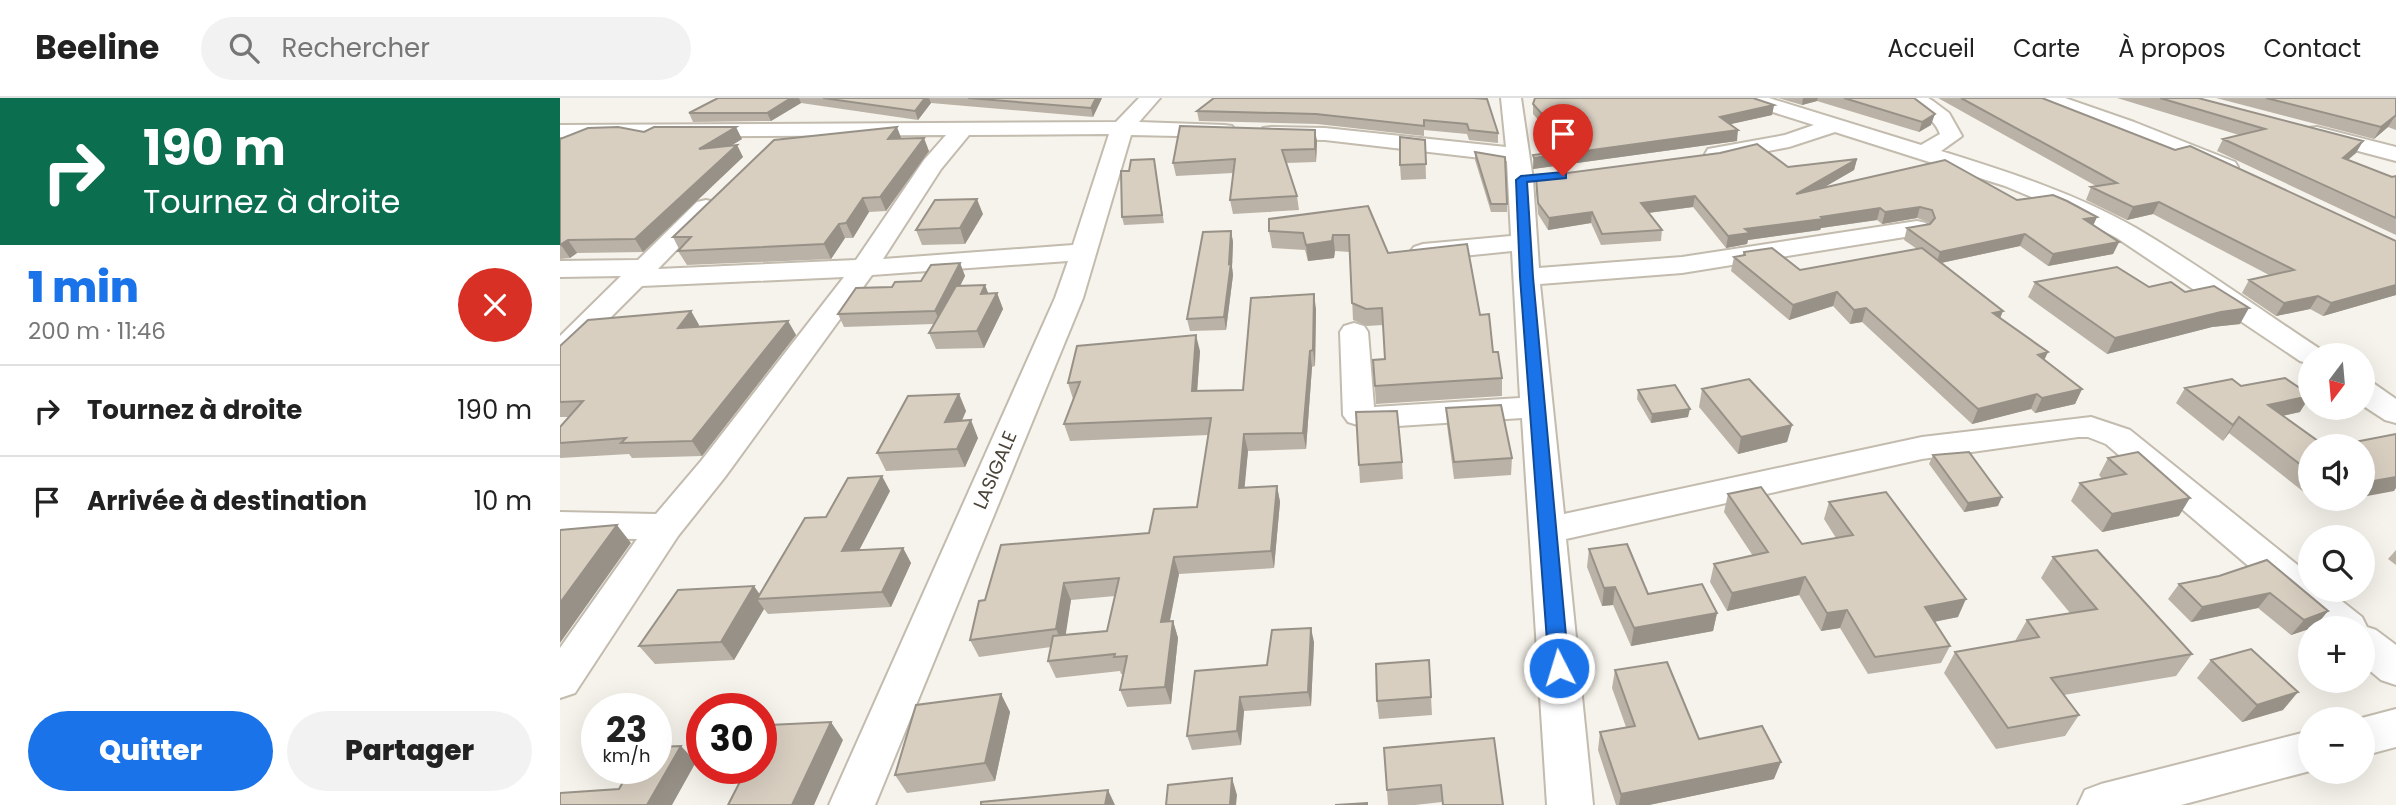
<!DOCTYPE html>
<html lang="fr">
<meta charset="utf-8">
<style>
body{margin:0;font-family:Poppins,sans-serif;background:#f2f2f2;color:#222;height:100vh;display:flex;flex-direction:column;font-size:26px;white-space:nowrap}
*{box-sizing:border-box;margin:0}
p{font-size:23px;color:#767676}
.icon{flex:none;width:38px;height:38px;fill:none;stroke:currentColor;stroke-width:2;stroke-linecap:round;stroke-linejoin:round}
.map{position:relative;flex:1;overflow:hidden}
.drawer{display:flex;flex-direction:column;background:#fff;width:560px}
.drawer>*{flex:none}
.banner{background:#0b6e4f;color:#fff;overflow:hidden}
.needle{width:46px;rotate:196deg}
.fabs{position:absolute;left:1738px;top:245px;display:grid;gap:14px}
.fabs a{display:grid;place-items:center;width:77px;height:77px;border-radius:50%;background:#fff;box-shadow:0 7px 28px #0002;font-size:35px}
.speed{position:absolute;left:21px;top:595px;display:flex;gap:14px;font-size:35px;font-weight:700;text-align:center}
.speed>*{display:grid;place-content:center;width:91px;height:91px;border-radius:50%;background:#fff;box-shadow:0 7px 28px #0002;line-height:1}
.speed small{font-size:18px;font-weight:400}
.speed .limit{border:10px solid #d22;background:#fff;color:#111}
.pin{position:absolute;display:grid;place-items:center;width:60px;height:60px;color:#fff;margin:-72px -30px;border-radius:50% 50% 50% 0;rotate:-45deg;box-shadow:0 0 7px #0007}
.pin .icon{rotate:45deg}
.me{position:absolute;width:77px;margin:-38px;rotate:355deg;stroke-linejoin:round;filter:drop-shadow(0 0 5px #0008)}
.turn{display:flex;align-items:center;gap:24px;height:147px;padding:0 28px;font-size:32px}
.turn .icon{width:91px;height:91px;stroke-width:2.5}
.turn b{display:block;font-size:49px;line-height:60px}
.round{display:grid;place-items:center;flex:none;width:74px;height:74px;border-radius:37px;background:#f2f2f2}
.head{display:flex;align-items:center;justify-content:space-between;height:119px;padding:0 28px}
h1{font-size:42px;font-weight:800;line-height:52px;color:#1a73e8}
.primary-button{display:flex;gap:14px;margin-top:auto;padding:14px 28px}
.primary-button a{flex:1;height:80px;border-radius:42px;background:#1a73e8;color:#fff;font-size:28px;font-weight:800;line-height:80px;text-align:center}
.primary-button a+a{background:#f2f2f2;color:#222}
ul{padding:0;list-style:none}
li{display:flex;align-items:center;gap:21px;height:91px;padding:0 28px;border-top:2px solid #e0e0e0}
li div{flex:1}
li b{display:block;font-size:26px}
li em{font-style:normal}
header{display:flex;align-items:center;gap:42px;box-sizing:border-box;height:98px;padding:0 35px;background:#fff;border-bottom:2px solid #e0e0e0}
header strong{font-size:33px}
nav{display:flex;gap:38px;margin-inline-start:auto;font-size:24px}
.search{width:490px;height:63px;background:#f2f2f2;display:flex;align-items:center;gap:18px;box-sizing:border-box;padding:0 24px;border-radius:38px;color:#767676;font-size:26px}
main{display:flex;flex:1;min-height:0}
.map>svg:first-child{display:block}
</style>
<header>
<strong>Beeline</strong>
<div class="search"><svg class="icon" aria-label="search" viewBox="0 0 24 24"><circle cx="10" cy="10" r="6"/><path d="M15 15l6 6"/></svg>Rechercher</div>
<nav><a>Accueil</a><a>Carte</a><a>À propos</a><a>Contact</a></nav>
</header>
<main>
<section class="drawer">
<div class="banner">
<div class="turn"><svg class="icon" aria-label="right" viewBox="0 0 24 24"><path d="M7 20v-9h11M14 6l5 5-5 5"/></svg><div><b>190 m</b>Tournez à droite</div></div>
</div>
<div class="head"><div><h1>1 min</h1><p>200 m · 11:46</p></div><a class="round" style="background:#d93025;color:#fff"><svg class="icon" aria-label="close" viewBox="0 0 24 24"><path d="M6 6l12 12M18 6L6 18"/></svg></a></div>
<ul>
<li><svg class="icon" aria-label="right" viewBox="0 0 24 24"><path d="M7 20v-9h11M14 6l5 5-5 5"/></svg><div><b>Tournez à droite</b></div><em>190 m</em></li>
<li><svg class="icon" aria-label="arrive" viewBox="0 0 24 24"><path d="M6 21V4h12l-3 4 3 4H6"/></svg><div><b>Arrivée à destination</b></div><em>10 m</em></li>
</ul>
<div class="primary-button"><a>Quitter</a><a>Partager</a></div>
</section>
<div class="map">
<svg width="1836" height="707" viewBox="0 0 1836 707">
<rect width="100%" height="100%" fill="#f6f3ec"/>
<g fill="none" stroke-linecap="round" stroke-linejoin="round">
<defs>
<path id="minor" d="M579,0H600L579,24L664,27L672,28L675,33L672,38L664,39L571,37L523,200L315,707H269L495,200L508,163L312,177L165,379L118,438L15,595L0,600V550L77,441L0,440V414L96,416L141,363L284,179L82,188L10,260L0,263V238L61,178L0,179V163L78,162L137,104L146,102L155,104L158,109L98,171L296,162L364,62L386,37L0,39V27L556,24ZM549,36L513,147L323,161L381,71L409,37Z
M941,0H961L973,82L979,170L1122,159L1357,123L1366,125L1369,130L1366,135L1357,137L1122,175L980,186L1004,416L1362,339L1531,319L1570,332L1750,477V492H1768L1802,519L1807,529L1816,532L1836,547V587L1821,582L1802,566V530H1761L1546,346L1528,339H1518L1362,361L1006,441L1033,707H987L962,320L807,330L788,324L783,317L780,234L784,228L794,225L804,228L808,234L814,309L960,300L952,153L863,162L854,159L850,154L854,149L863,146L951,138L947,63L765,42L711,41L703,40L700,35L703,30L711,29L765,30L946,49Z
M1178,0H1209L1361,47L1380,36C1373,17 1356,14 1344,0H1368L1373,3L1389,15L1402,38L1381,53C1448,74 1515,95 1576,130C1639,167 1699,211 1760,251L1765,257H1750V266L1740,263L1557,140L1503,112L1445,88L1275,34L1229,49L1156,63L1148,61L1145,56L1148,51L1225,37L1254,27L1181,4Z
M1475,0H1505L1574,24L1675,64L1678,69L1675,74H1659L1560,32L1478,4Z
M1757,29L1836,49V63L1749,40L1746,35L1749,30Z
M1802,283L1813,285L1836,301V325L1825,322L1802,307Z
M1836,611V649L1802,658V621H1798Z
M1750,633V673L1621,707H1518L1525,692L1541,686Z"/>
</defs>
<!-- minor casing -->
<use href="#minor" stroke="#c2bbae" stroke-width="4"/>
<!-- minor -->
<use href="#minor" fill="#fff" fill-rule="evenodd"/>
</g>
<!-- wall -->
<path fill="#bab2a6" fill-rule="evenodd" d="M158,0H542L533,19L371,5L358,22L241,5L211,23L133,24L129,15Z
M1218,0H1354L1371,27L1359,34L1257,3L1242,7Z
M1378,0H1482L1836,143V197L1763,218L1750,211L1716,218L1682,195L1689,182L1709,177L1593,116L1567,122L1526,102L1531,89L1536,88Z
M1557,0H1638L1803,43L1796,55L1788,62L1832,79L1836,78V137L1657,53L1663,41L1679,37Z
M1656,0H1836V32L1828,29L1814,41Z
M914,1L938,35V45L909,42L907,36L864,32V38L757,26L639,23L637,13Z
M973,6L1214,7L1212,17L1170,26L1177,43L973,71V57L1005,53L973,16Z
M755,32L757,44L756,64L726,65L737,98L739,112L673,116L670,102L673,75L616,78L613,65Z
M0,41H182L171,48L177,47L183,59L83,154L17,155L10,160L0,161Z
M342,41L369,53L326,113L309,114L293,140H285L271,161L127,167L118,153L119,151L113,139Z
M865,42L866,81L841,82L840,67Z
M915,54L947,106V114H931L915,62Z
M594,61L604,125L564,127L562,119L569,73Z
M1297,61L1294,72L1264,89L1457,102L1537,119L1533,127L1559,144L1553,156L1488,168L1460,148L1381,165L1440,220L1488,254L1484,261L1522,291L1515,306L1475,315L1471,311L1412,326L1302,224L1290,226L1273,208L1229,222L1171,173L1174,159L1183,157L1184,154L1240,172L1357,151L1344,142L1347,130L1369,126L1368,124L1357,120L1322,126L1317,122L1261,130L1260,132L1188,142L1187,146L1166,150L1133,109L1089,115L1102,132L1101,143L1041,147L1031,125L988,132L978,116L976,90V79L1228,69Z
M808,108L828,155L920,217L942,280V298L816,306L813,262L825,261L823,227L807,228L793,222L790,154L775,153L774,160L748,163L745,152L712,150L709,133Z
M423,116L405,146L362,147L356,132Z
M671,133L673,144L672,169L673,177L666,232L630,233L627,221Z
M400,165L405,178L400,188L425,187L428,195H437L443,211L424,250L376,251L369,235L374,226L284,229L278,216L332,189L361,183Z
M1475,184L1589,189L1625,194L1680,226L1652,229L1547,256L1468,199Z
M756,211L755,268L752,269L746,351L688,353L684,389L717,388L720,404L714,470L619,476L610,523H613L618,540L611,606L567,609L560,592L564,576H561L560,573L496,580L488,563L491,549L419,559L410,542L425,502L589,435L637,409L648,337L510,343L504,326L513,301L508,285L640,253L637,293L683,292ZM555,498L547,533L505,537L511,502Z
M131,213L139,227L138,229L228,223L236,237L142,358L72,360L69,356L0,360V329L9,319H0V248Z
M1681,288L1740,314L1723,318L1750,348V399L1669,335L1663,343L1616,305L1625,290Z
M1142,291L1232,327L1227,344L1178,356L1139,309Z
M1078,292L1128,319L1091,325L1077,301Z
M399,296L406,313L402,323L418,340L405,369L326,373L317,355Z
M886,310L952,360L951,377L894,381L887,327Z
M1373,357L1438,408L1404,414L1369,366Z
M1548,360L1619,418L1542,434L1511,403L1520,385L1542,381L1539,377Z
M842,364L843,381L800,385L799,367Z
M330,393L299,452L343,450L351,465L331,509L208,516L204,511L174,562L95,566L79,548L200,496L266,419Z
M1168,396L1242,446L1276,440L1264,421L1269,404L1398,519L1374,524L1390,548L1381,565L1308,576L1280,530L1261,533L1239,497L1167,513L1150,484L1154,466L1193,458L1164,414Z
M1752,401H1793L1760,407Z
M1029,451L1088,496L1157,515L1153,533L1071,548L1053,507L1042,508L1027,469Z
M1836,452V467L1828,461Z
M1749,458H1750V474L1742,467Z
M1493,459L1632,556L1616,578L1504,597L1519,617L1505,638L1436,651L1384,575L1395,554L1455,543L1467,522L1510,515L1481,480Z
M1707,462L1755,529L1731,537L1698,510L1631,524L1608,501L1619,486L1659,478Z
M754,544L751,608L684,613L681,647L632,652L627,638L707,567Z
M869,562L872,617L819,621L817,603Z
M1651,562L1723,612L1682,624L1637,580Z
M1055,572L1139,641L1214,681L1089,707H1056L1038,652L1040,634L1066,629L1052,590Z
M441,596L450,614L435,683L347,695L335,677Z
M824,650L943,707H882V704L855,707H828Z"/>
<!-- shaded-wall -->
<path fill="#979187" d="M231,0H239L241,5L211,23L207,15Z
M365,0H369L371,5L358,22L355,13Z
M536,0H542L533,19L531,10Z
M1243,0H1258L1257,3L1242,7Z
M1214,7L1212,17L1158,29L1160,19Z
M1375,16L1371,27L1359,34L1362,24Z
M1835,18L1828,29L1814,41L1821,29Z
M176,29L182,41L145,63L139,51Z
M337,29L342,42L328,41Z
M755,32L757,44L756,64L755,51Z
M1178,32L1177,43L973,71L974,60Z
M364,40L369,53L326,113L320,99Z
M1803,43L1796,55L1775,72L1783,60Z
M177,47L183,59L83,154L75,141Z
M1297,61L1294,72L1234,107L1236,96Z
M1135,98L1133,109L1079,116L1081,105Z
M303,100L309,114L293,140L286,125Z
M417,101L423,116L405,146L400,130Z
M1599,104L1593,116L1567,122L1573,109Z
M1360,109L1357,120L1322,126L1325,114Z
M1320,110L1317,122L1261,130L1260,132L1188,142L1187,146L1166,150L1168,138L1185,131Z
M1032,114L1031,125L988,132L989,120Z
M1537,119L1532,130L1524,121Z
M279,126L285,140L271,161L264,146Z
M671,133L673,144L672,169L673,177L666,232L664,219Z
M1465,136L1460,148L1376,166L1380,154Z
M773,137L775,153L774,160L748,163L746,147Z
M8,142L17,155L10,160L1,147Z
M1559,144L1553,156L1488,168L1493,156Z
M400,165L405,178L381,226L375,213Z
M425,187L431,203L421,196Z
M1836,187V197L1763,218L1771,205Z
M1277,194L1273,208L1229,222L1233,207Z
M437,195L443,211L424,250L417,233Z
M754,196L756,211L755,268L753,252Z
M1758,198L1750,211L1716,218L1724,205Z
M1306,210L1302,224L1290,226L1294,212Z
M1689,210L1680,226L1652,229L1547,256L1555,240L1661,214Z
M131,213L139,227L126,244L118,230Z
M1443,213L1437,228L1433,215Z
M228,223L236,237L142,358L132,343Z
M636,237L640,253L636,309L632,293Z
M750,253L752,269L746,351L743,335Z
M1488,254L1481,269L1478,257Z
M1522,291L1515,306L1475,315L1482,300Z
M399,296L406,313L393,341L385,324Z
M1477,296L1471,311L1412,326L1418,311Z
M1750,298L1740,314L1698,323L1708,307Z
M1130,311L1128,319L1091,325L1092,316Z
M1679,319L1669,335L1663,343L1673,327Z
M411,322L418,340L405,369L397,351Z
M1232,327L1227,344L1178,356L1181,339Z
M684,336L688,353L683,407L679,390Z
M322,378L330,393L291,468L282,453Z
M1836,379V390L1834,393L1802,399V385Z
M717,388L720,404L714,470L711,453Z
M1442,399L1438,408L1404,414L1408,405Z
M1630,400L1619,418L1542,434L1552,416Z
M1764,401H1793L1760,407Z
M57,427L71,445L0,545V505Z
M343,450L351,465L331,509L322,494Z
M614,459L619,476L606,541L601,524Z
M1245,479L1239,497L1167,513L1172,495Z
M504,485L511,502L504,548L496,531Z
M194,488L203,501H197L204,511L174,562L161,544Z
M1055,489L1053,507L1042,508L1044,490Z
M1710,495L1698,510L1631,524L1642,509Z
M1406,501L1398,519L1357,527L1365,509Z
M1287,512L1280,530L1261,533L1267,515Z
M1768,513L1755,529L1731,537L1744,522Z
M1157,515L1153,533L1071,548L1074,530Z
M613,523L618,540L611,606L605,589Z
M751,530L754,544L751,608L748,594Z
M1738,594L1723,612L1682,624L1697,607Z
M441,596L450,614L435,683L425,665Z
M680,599L684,613L681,647L677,633Z
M271,624L283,642L254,707H232Z
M121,648L136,664L112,707H87Z
M1221,664L1214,681L1089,707H1059L1061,696Z
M672,680L677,697L676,707H670Z
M548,692L555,707H545Z"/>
<!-- building -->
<path fill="#d8cfc1" stroke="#979187" stroke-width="2" d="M158,0H231L207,15H129Z
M263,0H365L355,13Z
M408,0H536L531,10Z
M654,0H913L927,1L938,35L909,32L907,26L864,22V28L756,16L637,13Z
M975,0H1193L1214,7L1160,19L1178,32L974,60L973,57L1014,52L973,6Z
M1284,0H1354L1375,16L1362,24Z
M1401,0H1482L1615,52L1630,48L1836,143V187L1771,205L1758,198L1724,205L1689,182L1734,172L1599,104L1573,109L1531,89L1557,85Z
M1600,0H1638L1803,43L1783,60L1832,79L1836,78V120L1663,41L1705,31Z
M1706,0H1836V18H1835L1821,29Z
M620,28L755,32V51L722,52L737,98L670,102L675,61L613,65Z
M58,29L84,34L94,29H176L139,51L177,47L75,141L8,142L0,147V41L28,30Z
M337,29L328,41L364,40L320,99L303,100L286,125L279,126L264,146L118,153L131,139H113L214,42Z
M840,39L865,42L866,66L840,67Z
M1197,46L1228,69L1297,61L1236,96L1385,62L1457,102L1493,97L1507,103L1537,119L1524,121L1559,144L1493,156L1465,136L1380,154L1347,130L1370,126L1375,120L1372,112L1360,109L1325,114L1320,110L1261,119L1263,121L1185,131L1190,135L1168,138L1135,98L1081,105L1102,132L1042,136L1032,114L989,120L978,105L976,79L1160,55Z
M915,54L945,59L947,106H931Z
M594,61L602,117L562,119L561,73H569L571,62Z
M417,101L400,130L356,132L375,102Z
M808,108L828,155L907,146L920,217L929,216L933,254H938L942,280L815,288L813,262L825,261L822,210L806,211L792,205L789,137H773L772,143L746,147L743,135L709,133V121Z
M671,133L669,166L671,165L664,219L627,221L643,134Z
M1212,150L1240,172L1362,150L1443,213L1433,215L1488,254L1478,257L1522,291L1482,300L1477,296L1418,311L1306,210L1294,212L1277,194L1233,207L1174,159L1185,157L1184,154Z
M400,165L375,213L278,216L296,190L332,189L335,184L361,183L371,167Z
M1557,169L1589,189L1611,184L1625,194L1654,188L1689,210L1661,214L1555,240L1475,184Z
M425,187L421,196L437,195L417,233L369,235L396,188Z
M754,196L753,252L750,253L743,335L684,336L679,390L717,388L711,453L614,459L601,524L613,523L605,589L560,592L567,558L554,559L555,556L488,563L493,538L547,533L559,480L504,485L496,531L410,542L419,503L425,502L441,447L589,435L594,411L637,409L651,320L504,326L520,284L508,285L517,248L636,237L632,293L683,292L691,200Z
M131,213L118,230L228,223L132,343L61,345L66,340L0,345V329L23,303L0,304V248L28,222Z
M1725,280L1750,297V298L1708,307L1765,348H1750V374L1679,319L1673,327L1625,290L1672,281L1681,288Z
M1189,281L1232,327L1181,339L1142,291Z
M1115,287L1130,311L1092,316L1078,292Z
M399,296L385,324L411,322L397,351L317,355L348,298Z
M941,307L952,360L894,364L886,310Z
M837,313L842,364L799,367L796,314Z
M1836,336V379L1802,385V348H1774Z
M1409,354L1442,399L1408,405L1373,357Z
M1578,354L1630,400L1552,416L1520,385L1566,376L1548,360Z
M322,378L282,453L343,450L322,494L197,501L245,420L266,419L288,380Z
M1201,389L1242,446L1293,437L1269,404L1326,394L1406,501L1365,509L1390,548L1315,559L1287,512L1267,515L1245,479L1172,495L1154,466L1208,454L1168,396Z
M57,427L0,505V432Z
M1067,446L1088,496L1142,486L1157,515L1074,530L1055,489L1044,490L1029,451Z
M1537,452L1632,556L1491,580L1519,617L1448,630L1395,554L1479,539L1467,522L1537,511L1493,459Z
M1707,462L1768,513L1744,522L1710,495L1642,509L1619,486L1659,478Z
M194,488L161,544L79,548L118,492Z
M751,530L748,594L680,599L677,633L627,638L635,573L707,567L712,532Z
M1691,551L1738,594L1697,607L1651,562Z
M869,562L871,599L817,603L816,566Z
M1107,564L1139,641L1202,628L1221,664L1061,696L1040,634L1075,628L1055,572Z
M441,596L425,665L335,677L356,607Z
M271,624L232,707H168L187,670H201V643L209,627Z
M934,640L943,707H883L881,687L827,692L824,650Z
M121,648L87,707H0V695L59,691L71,670H96V649Z
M672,680L670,707H606L608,687Z
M548,692L545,707H421V704Z
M807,705V707H775Z"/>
<!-- route -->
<path fill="#1a73e8" stroke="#114b97" stroke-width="2" d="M1003,74L1006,75V80L967,84L973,179L1009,570L1006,575L999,578L992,575L989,570L960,179L956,82L961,78Z"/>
<g text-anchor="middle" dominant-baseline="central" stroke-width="5" stroke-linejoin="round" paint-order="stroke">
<!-- street labels -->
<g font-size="19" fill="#4b4439" stroke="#fff">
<text transform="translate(435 372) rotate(-67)">LASIGALE</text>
</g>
</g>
</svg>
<div class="fabs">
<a><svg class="needle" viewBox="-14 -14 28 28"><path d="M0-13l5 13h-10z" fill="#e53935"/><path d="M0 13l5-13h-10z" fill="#767676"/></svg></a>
<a><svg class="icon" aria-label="sound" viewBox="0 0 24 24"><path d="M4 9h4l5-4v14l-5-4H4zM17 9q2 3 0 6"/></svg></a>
<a><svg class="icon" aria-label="search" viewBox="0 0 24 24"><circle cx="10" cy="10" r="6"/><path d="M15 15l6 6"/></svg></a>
<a>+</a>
<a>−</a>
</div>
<div class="speed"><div>23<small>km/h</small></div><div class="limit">30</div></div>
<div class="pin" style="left:1003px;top:78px;background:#d93025"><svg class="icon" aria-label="arrive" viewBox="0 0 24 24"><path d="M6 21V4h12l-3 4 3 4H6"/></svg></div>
<svg class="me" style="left:999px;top:570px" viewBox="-20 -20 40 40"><circle r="17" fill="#1a73e8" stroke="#fff" stroke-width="3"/><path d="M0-11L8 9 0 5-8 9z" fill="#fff"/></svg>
</div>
</main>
